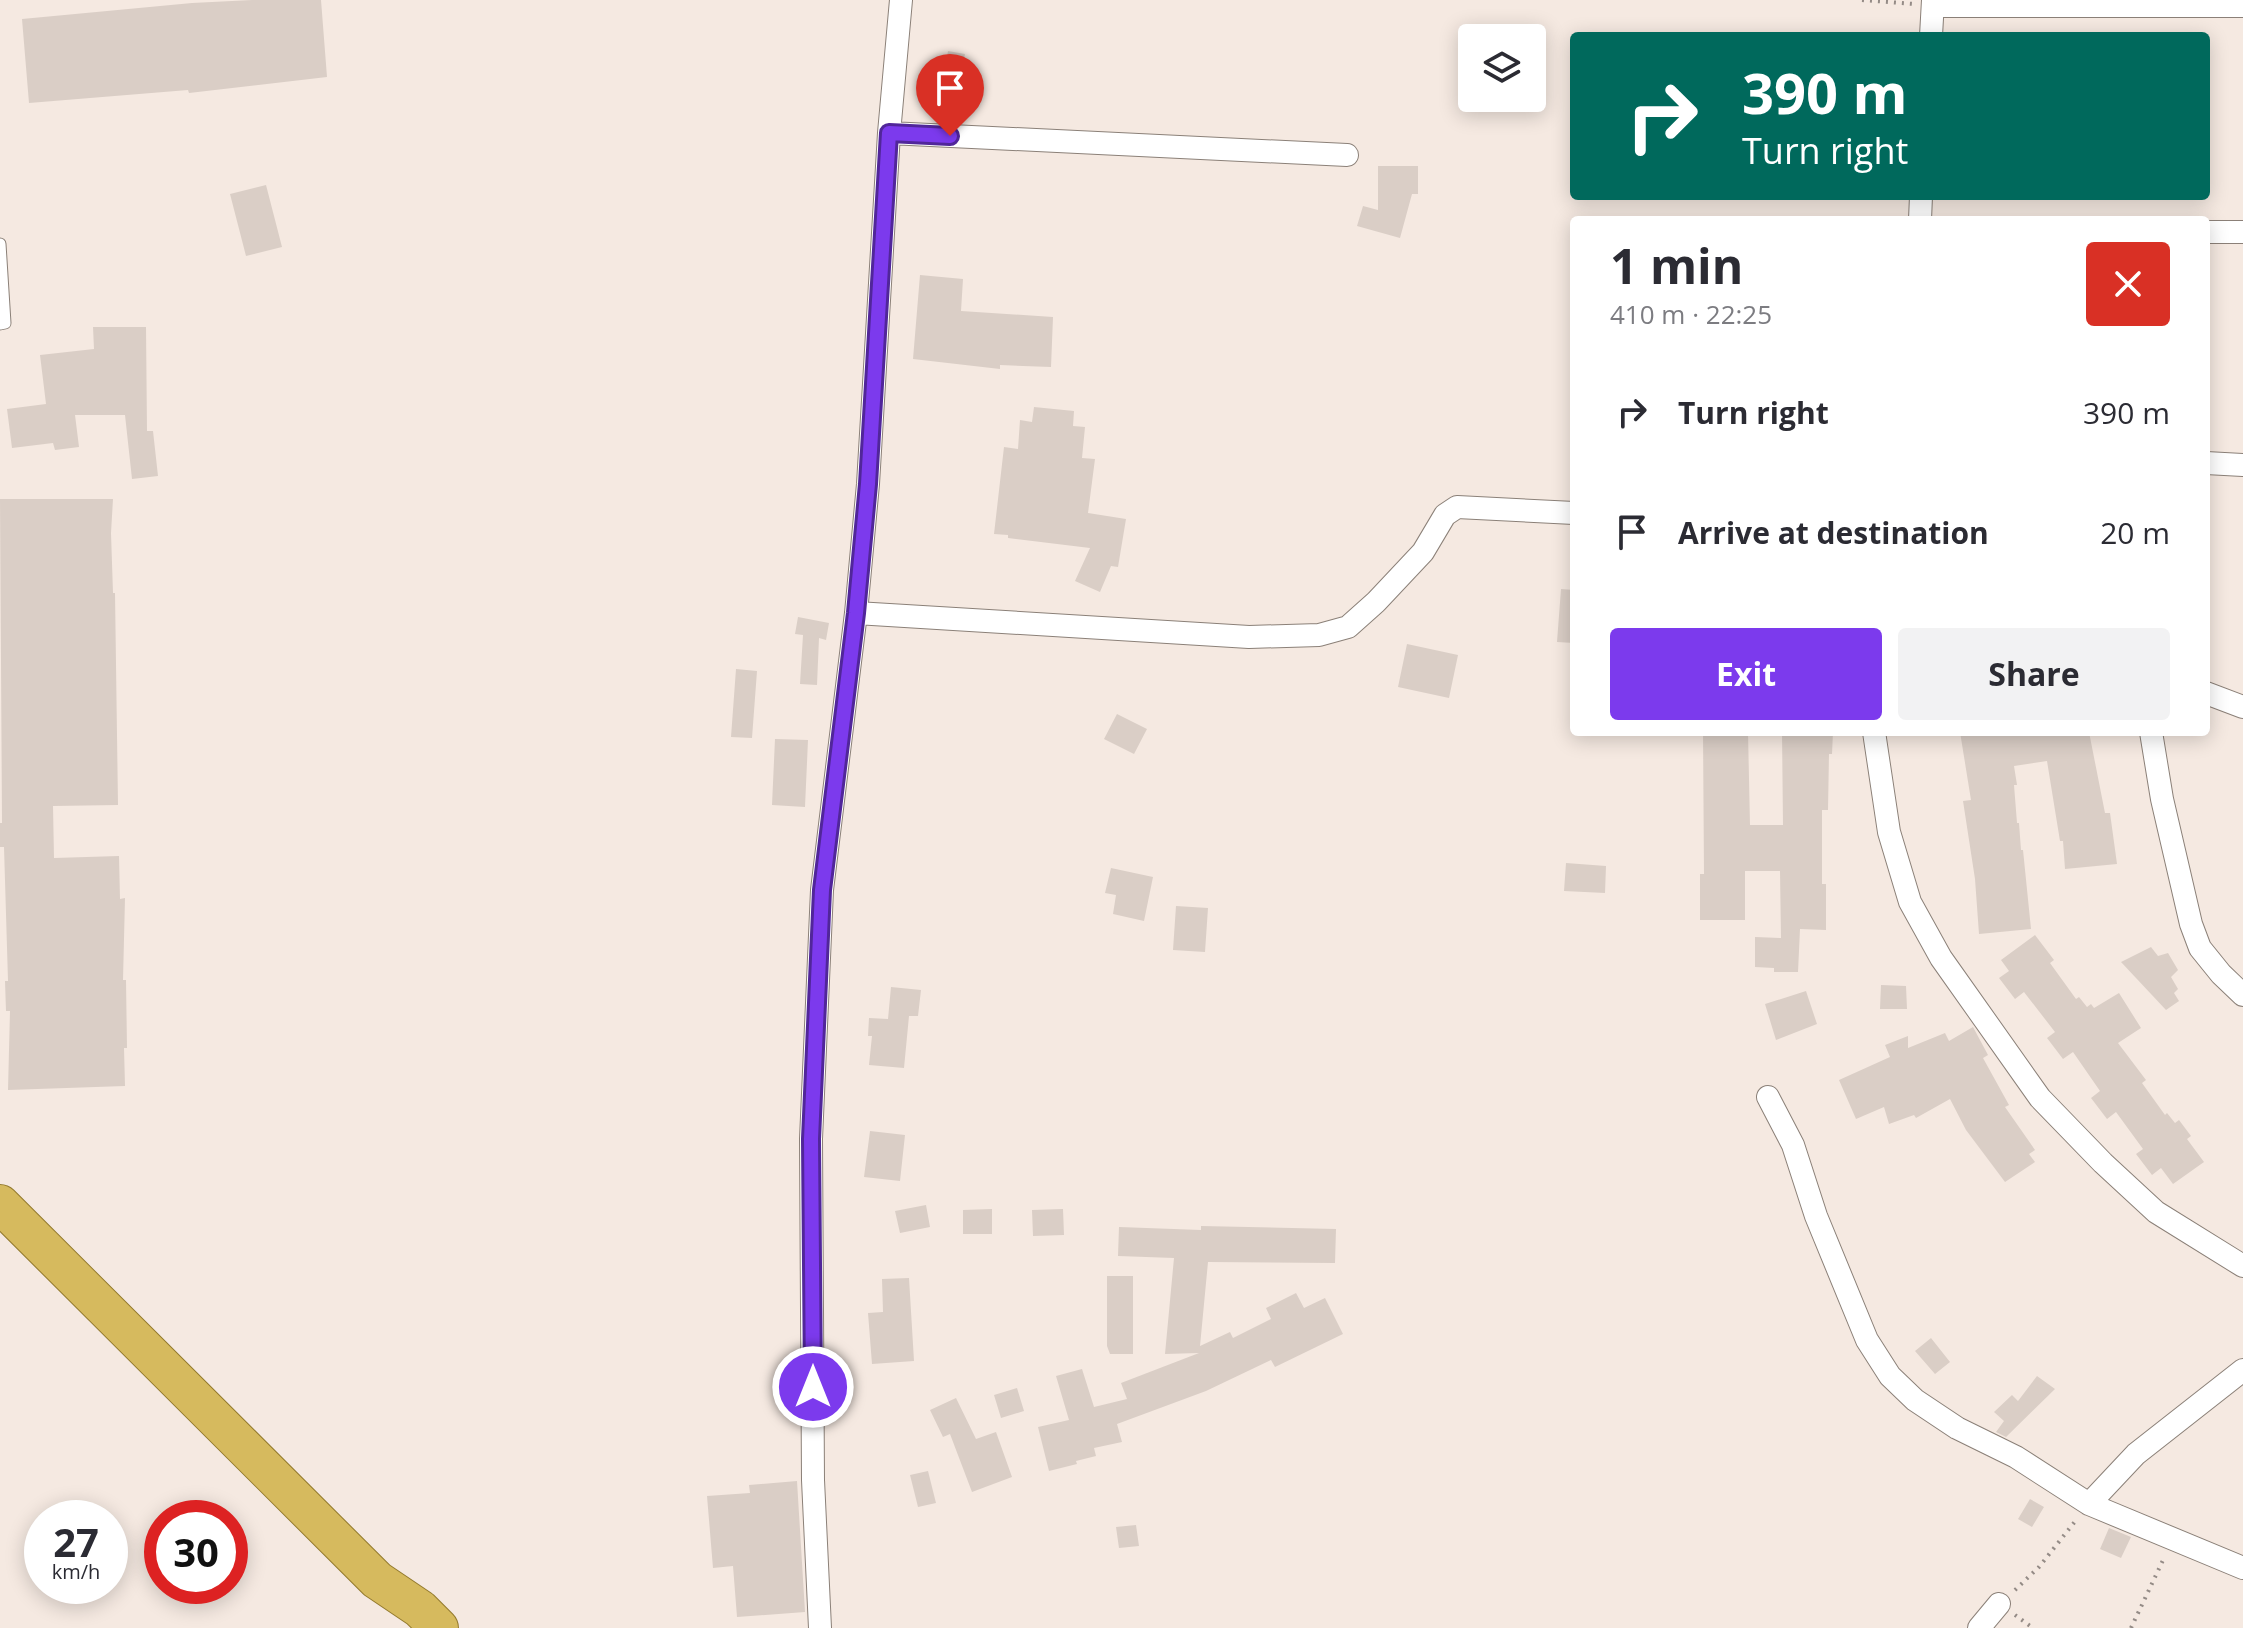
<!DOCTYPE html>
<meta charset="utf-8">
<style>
body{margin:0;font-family:"Open Sans",sans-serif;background:#f2f2f3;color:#2b2b33;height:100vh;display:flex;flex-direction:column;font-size:30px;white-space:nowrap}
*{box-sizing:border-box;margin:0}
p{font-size:26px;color:#7c7c81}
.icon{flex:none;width:44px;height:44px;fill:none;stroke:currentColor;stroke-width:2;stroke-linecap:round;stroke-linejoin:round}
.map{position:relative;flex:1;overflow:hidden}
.side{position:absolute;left:1570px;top:216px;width:640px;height:520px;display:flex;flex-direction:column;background:#fff;border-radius:8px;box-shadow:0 4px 20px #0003}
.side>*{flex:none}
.guide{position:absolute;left:1570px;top:32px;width:640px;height:168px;border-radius:8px;box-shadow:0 4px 20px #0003;background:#00695c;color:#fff;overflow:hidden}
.controls{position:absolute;left:1458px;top:24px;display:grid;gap:16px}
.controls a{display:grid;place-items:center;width:88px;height:88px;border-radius:8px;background:#fff;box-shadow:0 4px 20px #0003;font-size:40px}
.speed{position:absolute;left:24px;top:1500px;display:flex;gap:16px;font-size:40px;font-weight:700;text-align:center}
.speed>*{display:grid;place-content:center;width:104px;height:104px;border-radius:50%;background:#fff;box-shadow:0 4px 20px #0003;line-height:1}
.speed small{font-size:20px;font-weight:400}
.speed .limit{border:12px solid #d22;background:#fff;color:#111}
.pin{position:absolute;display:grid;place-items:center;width:68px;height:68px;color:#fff;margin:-82px -34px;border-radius:50% 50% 50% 0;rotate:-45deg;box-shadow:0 0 8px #0007}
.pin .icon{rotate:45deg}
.me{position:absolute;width:88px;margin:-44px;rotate:0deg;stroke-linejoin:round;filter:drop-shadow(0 0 6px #0008)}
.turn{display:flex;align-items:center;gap:28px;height:168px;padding:0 40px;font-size:36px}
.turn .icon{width:104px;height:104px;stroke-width:2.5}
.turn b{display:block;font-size:56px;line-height:68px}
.round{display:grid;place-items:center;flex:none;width:84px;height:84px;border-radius:8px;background:#f2f2f3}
.headline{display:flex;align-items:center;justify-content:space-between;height:136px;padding:0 40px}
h1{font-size:48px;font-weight:700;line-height:60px}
.button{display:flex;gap:16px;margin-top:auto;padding:16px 40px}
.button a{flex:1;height:92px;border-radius:8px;background:#7c3aed;color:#fff;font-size:32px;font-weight:700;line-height:92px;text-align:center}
.button a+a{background:#f2f2f3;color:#2b2b33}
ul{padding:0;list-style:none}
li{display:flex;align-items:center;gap:24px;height:120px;padding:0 40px}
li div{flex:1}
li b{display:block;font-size:30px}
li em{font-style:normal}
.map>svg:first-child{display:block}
</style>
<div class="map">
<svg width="2243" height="1628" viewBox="0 0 2243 1628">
<rect width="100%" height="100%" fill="#f5e9e1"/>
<!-- building -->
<path fill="#dacec6" d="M252,0H321L327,77L189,93L188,90L29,103L22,19L192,3Z
M948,51L965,54L959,90L942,87Z
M1378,166H1418V194H1412L1400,238L1357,226L1363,206L1378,210Z
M266,185L282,247L246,256L230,194Z
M920,275L963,279L961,311L1053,317L1051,367L1000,365V369L913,359Z
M93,327H146L147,431H153L158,476L132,479L125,415H75L79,447L55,450L53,443L12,448L7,409L46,404L40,355L94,349Z
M1034,407L1074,411L1073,426L1085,427L1082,458L1095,459L1088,513L1126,519L1118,567L1111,566L1100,592L1075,581L1090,548L1008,538V535L994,534L1004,447L1018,449L1020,420L1032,422Z
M0,499H113L111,533L113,593H115L118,805L53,806L54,858L119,856L120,899L125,898L123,980H126L127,1048H124L125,1086L8,1090L10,1011H6L5,981H8L4,847H0V823H2Z
M1561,589L1574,590V643L1557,642Z
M798,617L829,623L826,640L819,638L817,685L800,684L803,635L795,634Z
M1407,644L1458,655L1449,698L1398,687Z
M736,669L757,671L752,738L731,737Z
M1117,714L1147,729L1134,754L1104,739Z
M1703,732H1748L1750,825H1783L1782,732H1833L1832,754H1829L1828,810H1822V884H1826V930L1800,929L1798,972H1774V968L1755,967V937L1781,938L1780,871H1745V920H1700V874H1704Z
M1960,732H2089L2105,813H2110L2117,864L2065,869L2063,841H2060L2047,761L2014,766L2017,785H2014L2017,823H2019L2021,850H2023L2031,929L1979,934L1975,879L1963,801L1971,800Z
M775,739L808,740L805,807L772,805Z
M1566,863L1606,866L1605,893L1564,891Z
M1111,868L1153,877L1144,921L1113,914L1116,895L1105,893Z
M1176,906L1208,908L1205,952L1173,950Z
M2035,935L2054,960L2050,963L2076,999L2079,997L2087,1007L2091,1004L2094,1008L2119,993L2141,1028L2118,1043L2146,1080L2142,1083L2165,1115L2167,1113L2175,1123L2179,1120L2191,1136L2187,1139L2204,1162L2173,1184L2161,1168L2152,1175L2136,1154L2143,1149L2116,1112L2107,1119L2091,1098L2100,1091L2073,1052L2063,1059L2047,1038L2055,1032L2024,992L2015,999L1999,978L2009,971L2001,960Z
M2151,947L2158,956L2168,953L2178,970L2171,977L2178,989L2174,993L2179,1001L2166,1010L2121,962Z
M1881,985L1906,986L1907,1009H1880Z
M891,987L921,990L918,1016H909L904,1068L869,1065L872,1036H868L869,1018L888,1019Z
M1806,991L1817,1024L1776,1040L1765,1004Z
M1973,1027L1988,1055L1983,1058L2009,1105L2005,1107L2035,1150L2029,1154L2035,1162L2005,1182L1966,1130L1950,1099L1916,1118L1914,1115L1889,1124L1884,1107L1856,1119L1839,1080L1890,1057L1885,1045L1908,1036V1048L1945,1033L1949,1041Z
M870,1131L905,1135L900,1181L864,1177Z
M926,1205L930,1227L900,1233L895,1211Z
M992,1209V1234H963V1210Z
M1063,1209L1064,1235L1033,1236L1032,1210Z
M1201,1226L1336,1229L1335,1263L1208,1262L1200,1346L1230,1332L1233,1338L1271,1319L1266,1308L1296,1293L1304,1308L1325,1298L1343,1334L1275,1367L1271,1360L1206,1391L1117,1424L1122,1442L1094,1448L1096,1456L1076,1461L1077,1464L1049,1471L1038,1427L1069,1420L1056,1376L1082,1369L1094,1407L1127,1399L1121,1383L1199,1353L1165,1354L1174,1258L1118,1256L1119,1227L1201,1230Z
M1107,1276H1133V1354H1110L1107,1346Z
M909,1278L914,1361L872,1364L868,1313L883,1312L882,1279Z
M1931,1338L1950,1362L1935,1374L1915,1351Z
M2037,1376L2055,1389L2006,1437L1996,1432L2004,1421L1994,1412L2012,1395L2018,1401Z
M1017,1388L1024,1411L1001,1418L994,1395Z
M956,1398L976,1439L996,1432L1012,1477L972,1492L950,1434L943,1437L930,1410Z
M928,1471L936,1503L918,1507L910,1475Z
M797,1481L805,1612L737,1617L733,1566L713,1568L707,1496L750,1493L749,1485Z
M2030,1499L2044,1507L2032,1527L2018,1519Z
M1136,1525L1139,1546L1119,1548L1116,1527Z
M2109,1528L2131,1537L2121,1558L2100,1549Z"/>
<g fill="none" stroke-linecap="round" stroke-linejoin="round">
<defs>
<path id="service" d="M0,244L5,323L0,324"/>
<path id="minor" d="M1933,6H2243
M1931,36L1933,0
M889,133L1347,155
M1920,220L1921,196
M2206,232H2243
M2206,463L2243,465
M856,613L1249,637L1319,635L1348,627L1376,602L1423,552L1445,515L1457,507L1574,513
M2206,693L2243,707
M1874,732L1889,832L1910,902L1941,958L2040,1098L2103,1163L2156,1212L2243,1266
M2151,732L2162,799L2191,924L2200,948L2221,974L2243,995
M1768,1097L1793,1145L1816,1216L1867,1340L1890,1376L1915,1400L1957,1428L2016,1457L2089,1504L2243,1568
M2089,1504L2136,1454L2243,1370
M820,1628L813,1480L811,1139L822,890L856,613L868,484L889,133L901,0
M1979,1628L1999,1604"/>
<path id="trunk" d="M0,1204L377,1580L420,1609L439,1628"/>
</defs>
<!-- service casing -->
<use href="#service" stroke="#8b8078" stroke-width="13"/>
<!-- minor casing -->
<use href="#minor" stroke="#8b8078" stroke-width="24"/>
<!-- trunk casing -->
<use href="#trunk" stroke="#937a2e" stroke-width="40"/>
<!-- path -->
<path stroke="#948b86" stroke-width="4" stroke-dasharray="2 6" stroke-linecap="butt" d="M1862,0L1914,4
M2015,1590L2039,1567L2077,1519
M2015,1615L2033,1628
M2131,1628L2164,1558"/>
<!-- service -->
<use href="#service" stroke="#fff" stroke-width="11"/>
<!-- minor -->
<use href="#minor" stroke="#fff" stroke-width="22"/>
<!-- trunk -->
<use href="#trunk" stroke="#d6ba5e" stroke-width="38"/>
</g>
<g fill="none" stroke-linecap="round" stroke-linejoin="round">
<defs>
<path id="route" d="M813,1387L811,1139L822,890L856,613L868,484L889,133L950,136"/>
</defs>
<!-- route casing -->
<use href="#route" stroke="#51269a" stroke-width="20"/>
<!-- route -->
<use href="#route" stroke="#7c3aed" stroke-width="14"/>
</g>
</svg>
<div class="controls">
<a><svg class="icon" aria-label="layers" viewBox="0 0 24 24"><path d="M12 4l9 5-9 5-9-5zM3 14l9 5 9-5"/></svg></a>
</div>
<div class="speed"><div>27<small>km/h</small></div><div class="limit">30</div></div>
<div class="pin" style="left:950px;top:136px;background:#d93025"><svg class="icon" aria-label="arrive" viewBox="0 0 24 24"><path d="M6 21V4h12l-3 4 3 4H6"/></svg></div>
<svg class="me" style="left:813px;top:1387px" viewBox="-20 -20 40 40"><circle r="17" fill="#7c3aed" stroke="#fff" stroke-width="3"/><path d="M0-11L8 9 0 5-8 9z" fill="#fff"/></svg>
<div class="guide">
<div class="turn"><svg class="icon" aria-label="right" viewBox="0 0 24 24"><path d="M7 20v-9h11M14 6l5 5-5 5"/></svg><div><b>390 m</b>Turn right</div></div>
</div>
<section class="side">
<div class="headline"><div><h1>1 min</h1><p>410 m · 22:25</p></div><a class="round" style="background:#d93025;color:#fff"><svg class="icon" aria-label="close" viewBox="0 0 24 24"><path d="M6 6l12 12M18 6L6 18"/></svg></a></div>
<ul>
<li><svg class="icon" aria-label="right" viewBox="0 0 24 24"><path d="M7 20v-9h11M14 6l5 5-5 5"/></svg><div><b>Turn right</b></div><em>390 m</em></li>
<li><svg class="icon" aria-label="arrive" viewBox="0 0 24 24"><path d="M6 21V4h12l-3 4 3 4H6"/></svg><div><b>Arrive at destination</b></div><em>20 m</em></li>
</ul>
<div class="button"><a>Exit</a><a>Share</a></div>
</section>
</div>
